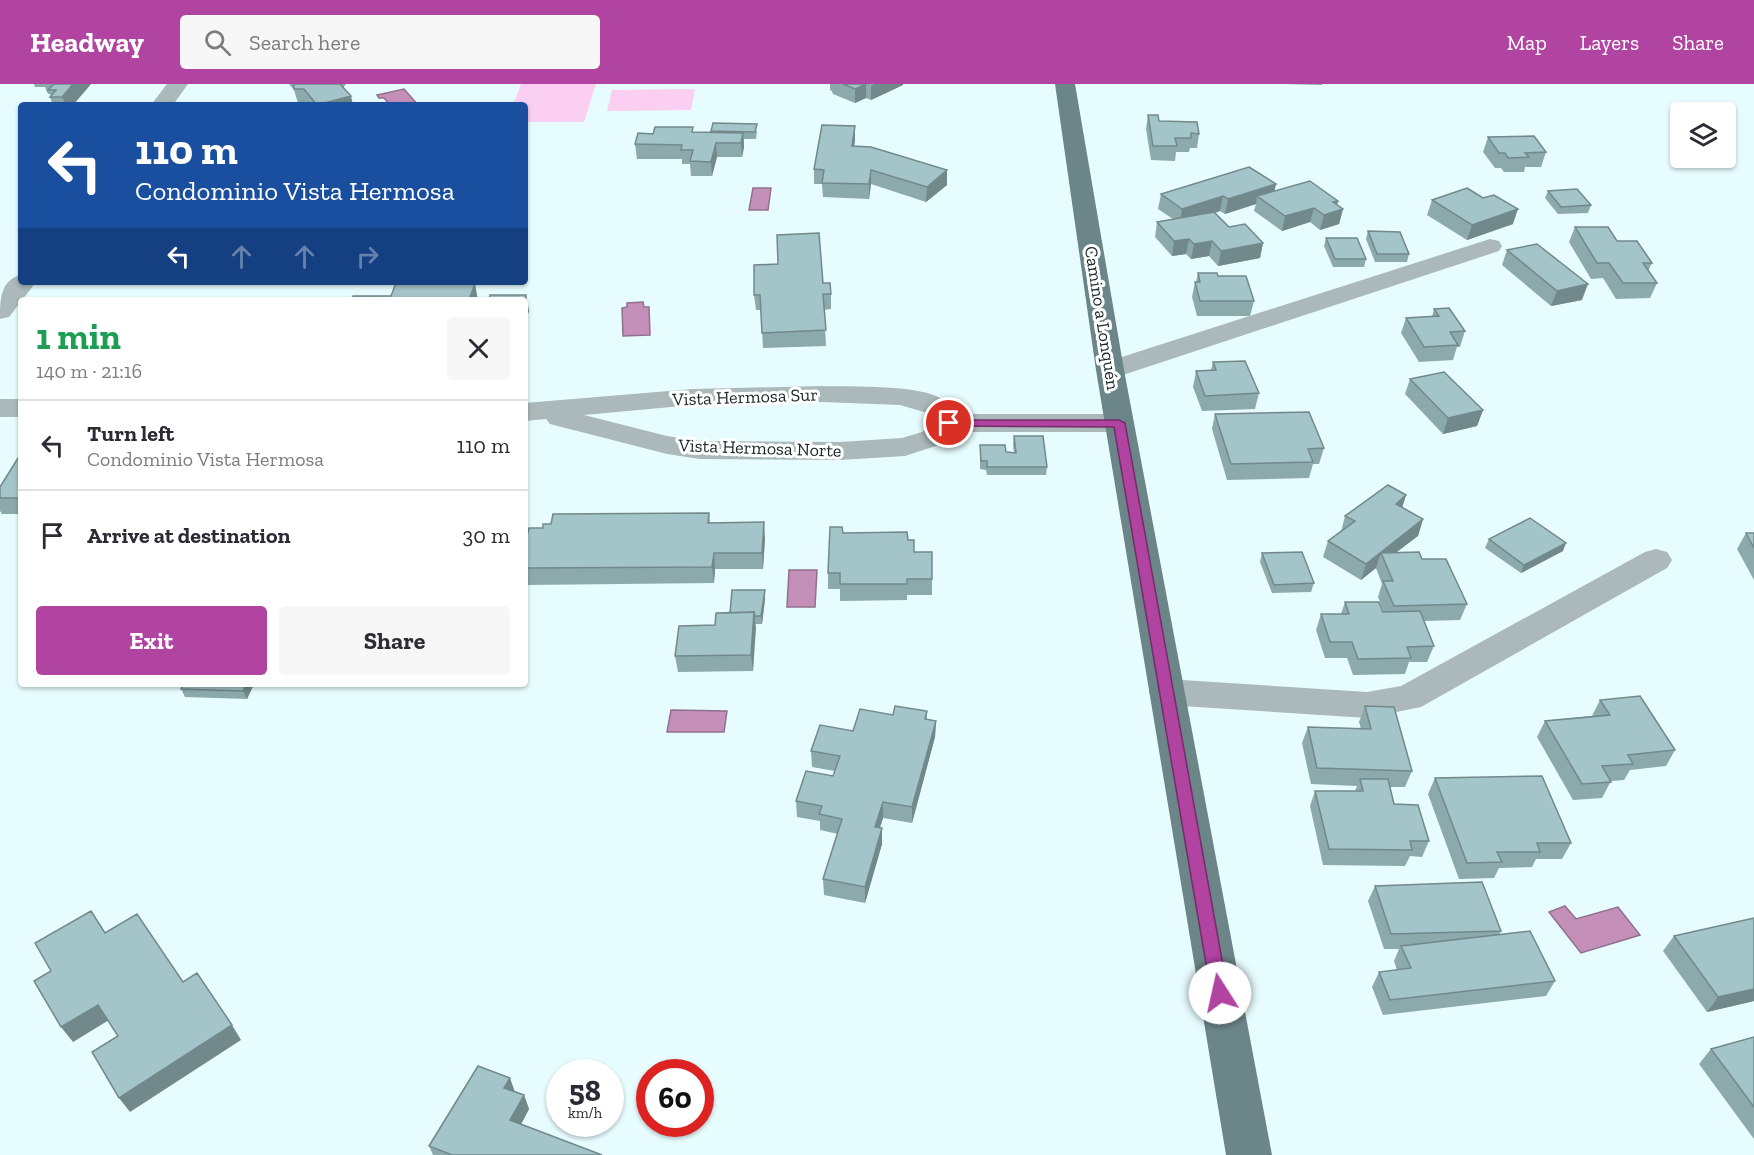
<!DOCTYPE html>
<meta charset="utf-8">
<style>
body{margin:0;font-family:"Zilla Slab",serif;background:#f7f7f7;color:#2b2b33;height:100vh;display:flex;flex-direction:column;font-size:22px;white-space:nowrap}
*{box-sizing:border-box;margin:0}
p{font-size:20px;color:#7c7c81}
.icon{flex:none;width:33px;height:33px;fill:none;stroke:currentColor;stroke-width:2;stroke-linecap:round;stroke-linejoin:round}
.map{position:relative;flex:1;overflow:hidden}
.panel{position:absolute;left:18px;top:213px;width:510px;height:390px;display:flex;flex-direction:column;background:#fff;border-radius:6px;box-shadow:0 2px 4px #0004}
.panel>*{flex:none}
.banner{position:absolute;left:18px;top:18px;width:510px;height:183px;border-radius:6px;box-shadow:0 2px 4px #0004;background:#1a4fa0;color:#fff;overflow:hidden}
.tools{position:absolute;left:1670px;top:18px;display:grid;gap:12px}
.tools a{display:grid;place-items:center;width:66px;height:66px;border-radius:6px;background:#fff;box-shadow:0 2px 4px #0004;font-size:30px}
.speed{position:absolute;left:546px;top:975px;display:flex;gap:12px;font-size:30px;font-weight:700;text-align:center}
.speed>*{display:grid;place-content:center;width:78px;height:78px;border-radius:50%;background:#fff;box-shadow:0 2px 4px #0004;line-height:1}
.speed small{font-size:15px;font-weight:400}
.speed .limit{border:9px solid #d22;background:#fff;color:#111}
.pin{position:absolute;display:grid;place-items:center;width:51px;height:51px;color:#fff;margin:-26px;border:3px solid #fff;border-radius:50%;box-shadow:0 2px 6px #0007}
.me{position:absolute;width:66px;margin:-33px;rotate:350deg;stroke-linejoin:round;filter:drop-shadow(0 0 4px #0008)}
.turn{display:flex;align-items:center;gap:21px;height:126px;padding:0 18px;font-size:27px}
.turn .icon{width:78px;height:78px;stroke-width:2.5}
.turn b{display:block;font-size:42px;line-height:51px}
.lanes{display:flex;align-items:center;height:57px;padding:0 18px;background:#0003;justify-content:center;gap:30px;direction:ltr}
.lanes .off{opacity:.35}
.round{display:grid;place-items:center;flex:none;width:63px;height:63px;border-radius:6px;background:#f7f7f7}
.head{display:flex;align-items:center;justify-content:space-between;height:102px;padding:0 18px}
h1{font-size:36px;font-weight:800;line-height:45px;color:#1e9e55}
.button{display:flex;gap:12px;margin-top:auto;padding:12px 18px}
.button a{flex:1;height:69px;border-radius:6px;background:#b143a1;color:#fff;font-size:24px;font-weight:800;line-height:69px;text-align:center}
.button a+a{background:#f7f7f7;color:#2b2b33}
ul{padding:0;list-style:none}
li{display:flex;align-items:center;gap:18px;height:90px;padding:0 18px;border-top:2px solid #e1e1e2}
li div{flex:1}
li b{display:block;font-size:22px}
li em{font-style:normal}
header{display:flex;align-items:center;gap:36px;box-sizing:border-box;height:84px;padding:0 30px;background:#b143a1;color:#fff}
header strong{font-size:28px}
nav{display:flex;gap:33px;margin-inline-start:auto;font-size:21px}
.search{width:420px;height:54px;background:#f7f7f7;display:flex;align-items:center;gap:15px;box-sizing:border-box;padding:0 21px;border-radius:6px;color:#7c7c81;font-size:22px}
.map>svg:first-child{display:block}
</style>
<header>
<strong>Headway</strong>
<div class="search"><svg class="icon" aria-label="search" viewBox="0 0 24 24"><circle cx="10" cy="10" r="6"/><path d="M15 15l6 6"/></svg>Search here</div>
<nav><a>Map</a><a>Layers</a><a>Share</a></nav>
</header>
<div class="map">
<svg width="1754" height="1071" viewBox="0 0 1754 1071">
<rect width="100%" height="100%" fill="#e7fcfe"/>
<!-- green -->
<path fill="#fbcff2" d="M521,0H596L584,38H525V21H513Z
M695,5L691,26L607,27L612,6Z"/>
<!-- water -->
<path fill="#c490ba" stroke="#91708e" stroke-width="1.5" d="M404,5L418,21H390L384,14H379L377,11Z
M753,104H771L768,126H749Z
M643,218L644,223H649L650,251L623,252L622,224L627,223V219Z
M789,486H817L815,523H787Z
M671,626L727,627L724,648H667Z
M1565,822L1576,835L1618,823L1640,851L1581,869L1549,828Z"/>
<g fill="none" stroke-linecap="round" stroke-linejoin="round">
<!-- minor -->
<path fill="#abb9bb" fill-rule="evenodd" d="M167,0H188L173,21H151Z
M1490,155L1499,157L1502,162L1499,167L1120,292L1110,294L1100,292L1096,286L1100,280Z
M21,191V198H36L9,233L0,235C0,217 0,196 21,191Z
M822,302C852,303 920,300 944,316C949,319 953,326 957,330H1119L1129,333L1133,339L1129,345L1119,348H956L942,360L905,372L840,376L700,375L667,370L550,340L546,335L525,337V319L693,305ZM822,318L900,321L924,328L933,338L922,348L902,354L840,358L700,357L667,352L584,331L693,321Z
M0,315H21V333H0Z
M1656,465L1667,468L1672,476L1667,484L1421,623L1367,634L1166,621L1154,617L1149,608L1154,599L1166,595L1367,608L1401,602L1645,468Z"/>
<!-- major -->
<path fill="#6b8588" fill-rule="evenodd" d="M1055,0H1075L1124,286L1272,1071H1226L1096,286Z"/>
</g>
<!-- wall -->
<path fill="#8ca9ac" d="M34,0H91L73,21H53L50,13L51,11L50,10H48L45,3H35Z
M289,0H346L343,4L353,21H310L309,19H298L294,6Z
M830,0H903V1L871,16L866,14L855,19L833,10L832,7L830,6Z
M1283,0H1322V1Z
M1148,31L1159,37L1199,50L1197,64H1190L1189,68H1176L1175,77L1151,76L1146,45Z
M855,42V56L854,62L947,101L926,118L871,100L869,115L823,113L822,100H814V85Z
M711,47H757L756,55H744V63L742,73H717L712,92H691L690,80H682V75H637L635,60L693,49H711Z
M1488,53L1546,68L1541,83H1525L1524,88H1504L1501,84H1495L1483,68Z
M1276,100L1274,108L1337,121L1343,125L1339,140L1320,146L1310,138L1282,147L1254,127L1256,120L1225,130L1220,127L1215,129L1229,143L1263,159L1260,174L1218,182L1209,172L1191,175L1186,170L1172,172L1155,153L1157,138L1173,135L1158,125L1161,110Z
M1548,107L1591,121L1588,129L1558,130L1545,114Z
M1432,116L1513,140L1467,156L1427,131Z
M1575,143L1617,157L1652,179L1648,187L1657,199L1650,214L1616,215L1603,194L1591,195L1569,158Z
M1368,147L1409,170L1407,178H1375L1366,155Z
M1326,154L1366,175L1364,183H1333L1324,162Z
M1507,166L1582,216L1551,222L1502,181Z
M1198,189L1218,192L1254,217L1250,232H1197L1192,213L1195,198H1196Z
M823,199L831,210V225L824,226L826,262L763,264L761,226H756L754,211Z
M1434,225L1465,247L1460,263H1457L1453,276L1419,278L1401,249L1406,234L1432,233Z
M1213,278L1259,309L1255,325L1202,327L1193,303L1196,287L1211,286Z
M1410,295L1483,326L1477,342L1443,350L1405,310Z
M1215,330L1324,364L1319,380H1313L1309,394L1227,396L1212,345Z
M1014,352L1047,383L1046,391H987L986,386L980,385V361L1006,368L1014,369L1013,361Z
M21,374V430H2L0,427V403Z
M1406,411L1402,424L1423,435L1418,452L1396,468L1422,475L1467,520L1460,536L1424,537L1434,562L1427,578H1409L1405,590L1353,591L1347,574H1325L1316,546L1321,530H1341L1345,518L1384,528L1378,513L1382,500L1376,484L1361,496L1323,473L1328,457L1341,448L1345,432Z
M709,429L710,439L765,454L763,485H715L714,499L525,501V460L543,444L551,440Z
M843,449L908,456L914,468L932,495V511H907V516L840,517V505H828V489Z
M1746,449H1754V496L1737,465Z
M1489,455L1563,467L1521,489L1485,464Z
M1262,469L1314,499L1311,508L1272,509L1260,478Z
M765,515L762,540H755L753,587L678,588L675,572L730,529Z
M184,600H254L247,615L185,613L181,605Z
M1600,616L1675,666L1666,682L1630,686L1624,696L1611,697L1602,714L1573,716L1537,653L1545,637L1592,632Z
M1365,622L1412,687L1405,703H1390L1394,720L1429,757L1422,773L1410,772L1405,782L1323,781L1310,722L1315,707H1355L1357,702L1311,700L1302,659L1308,643L1361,645L1359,638Z
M927,627V635L936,637L935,653L912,739L883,734L880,744L882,760L865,819L824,811L823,795L838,750L820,746V737L797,733L796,717L833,692L835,687L812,683L811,667L853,647L893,631Z
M1435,694L1571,759L1562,775H1536L1532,783L1499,784L1494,794L1459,795L1428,710Z
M1375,802L1501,847L1499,851L1555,897L1546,912L1383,931L1372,903L1379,888L1397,886L1394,877L1399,865H1384L1368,817Z
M1754,834V917L1707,928L1663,867L1674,852Z
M1754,953V1055L1699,980L1711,965Z
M515,1008L524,1011L529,1025L521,1040L602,1071H433L429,1062Z"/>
<!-- shaded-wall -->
<path fill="#72898c" d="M73,0H91L73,21H66L62,13Z
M866,0V14L855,19V5Z
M875,0H903V1L871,16V2Z
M351,12L353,21H317Z
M855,42V56L852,77V62Z
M743,49L744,63L742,73L741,59Z
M716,59L717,73L712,92L711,78Z
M871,86V100L869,115V100Z
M947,86V101L926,118L927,103Z
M1276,100L1273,114L1257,112L1256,120L1225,130L1228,115Z
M1223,112L1220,127L1180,140L1182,125Z
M1338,117L1336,127L1343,125L1339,140L1320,146L1324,131L1333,118Z
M1314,124L1310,138L1282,147L1285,132Z
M1518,125L1513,140L1467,156L1472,141Z
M1189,155L1186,170L1172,172L1174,157Z
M1212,157L1209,172L1191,175L1194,160Z
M1263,159L1260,174L1218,182L1221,167Z
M475,200L478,216H469Z
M1588,200L1582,216L1551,222L1557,207Z
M526,211L529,227L525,240V216Z
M1483,326L1477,342L1443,350L1448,334Z
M1406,411L1401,427L1396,420Z
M1423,435L1418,452L1385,477L1381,469L1376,484L1361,496L1366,480Z
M764,438L765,454L763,485L762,469Z
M1566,459L1563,467L1521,489L1524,481Z
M714,469L715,485L714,499L712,483Z
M765,506V515L762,540L761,532Z
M754,528L756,544L753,587L751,571Z
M246,600H254L247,615L243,607Z
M936,637L935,653L912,739V723Z
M883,718V734L875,758V743Z
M882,744V760L865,819V803Z
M1754,905V917L1707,928L1718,913Z
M98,921L109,936L73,958L61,943Z
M232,941L241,956L130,1028L119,1014Z
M510,994L515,1008L504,1004Z
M524,1011L529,1025L516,1050L510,1036Z"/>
<!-- building -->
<path fill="#a3c4c8" stroke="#72898c" stroke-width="1.5" d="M54,0H73L62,13H50L56,6H48Z
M294,0H340L351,12L317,21L304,5H294Z
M843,0H866L855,5Z
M1148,31H1158L1159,37L1197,38L1199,50L1191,49V54H1175L1177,62H1153Z
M713,39L757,40L755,48L711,47Z
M822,41L855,42L852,62L871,63L947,86L927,103L871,86L869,100L822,99L824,86L814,85Z
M655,43H693L692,48L743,49L741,59H716L711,78L690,77L693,66H681L682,61L635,60L638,49L653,50Z
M1534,52L1546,68L1525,69L1529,73L1508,74L1505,69H1499L1488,53Z
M1249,83L1276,100L1228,115L1223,112L1182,125L1161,110Z
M1310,97L1338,117L1333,118L1343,125L1324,131L1314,124L1285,132L1257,112Z
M1467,104L1483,114L1494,111L1518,125L1472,141L1432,116Z
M1577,105L1591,121L1561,123L1548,107Z
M1214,128L1229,143L1245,140L1263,159L1221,167L1212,157L1194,160L1189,155L1174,157L1157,138Z
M1575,143H1608L1617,157H1637L1652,179H1643L1657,199H1623L1609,179H1597Z
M1368,147L1400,148L1409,170H1377Z
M819,149L823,199H830L831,210H823L826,246L762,249L760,211H754V181L778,180L777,151Z
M1326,154H1357L1366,175H1335Z
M1537,160L1588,200L1557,207L1507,166Z
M1198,189H1217L1218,192H1246L1254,217H1200L1195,198H1200Z
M396,199L475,200L469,216H351L353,212H391Z
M490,211H526L525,216H489Z
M1449,224L1465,247L1450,248L1458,261L1424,263L1406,234L1439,232L1434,225Z
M1245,277L1259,309L1205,312L1196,287L1216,286L1213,278Z
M1444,288L1483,326L1448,334L1410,295Z
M1309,328L1324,364L1308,365L1313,378L1231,380L1215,330Z
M1014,352H1043L1047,383H987V377H981L980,361H1005L1006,368L1016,369Z
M18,374H21V414H0V403Z
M1388,401L1406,411L1396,420L1423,435L1366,480L1328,457L1355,437L1345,432Z
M709,429L708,439L764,438L762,469H714L712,483L525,484V460L529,444H543V440H551L553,430Z
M1530,434L1566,459L1524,481L1489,455Z
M830,443H842L843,449L907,448L908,456H914V468H932V495H907V500H840V489H828Z
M1746,449H1754V464Z
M1302,468L1314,499L1274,501L1262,469Z
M1419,468L1422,475H1446L1467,520L1394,522L1383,497H1393L1381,469Z
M732,506H765L761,532H755L754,528L730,529Z
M1345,518H1379L1383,528L1420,527L1434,562L1407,563L1411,574L1358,575L1352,558H1330L1321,530H1349Z
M754,528L751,571L675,572L679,542L715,541L716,529Z
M184,600H246L243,607L181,605Z
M1640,612L1675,666L1628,671L1633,680L1602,682L1611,698L1582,700L1545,637L1610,631L1600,616Z
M895,622L927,627L925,635L936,637L912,723L883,718L875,743L882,744L865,803L823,795L842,735L819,730L822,722L796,717L806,687L833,692L840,672L811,667L820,641L853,647L860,625L893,631Z
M1365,622L1394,623L1412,687L1317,684L1308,643L1371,645Z
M1542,692L1571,759H1537L1540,768H1497L1502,778L1467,779L1435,694Z
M1360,695H1388L1394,720L1418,721L1429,757H1410L1412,766L1329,765L1315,707H1363Z
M1482,798L1501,847L1391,850L1375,802Z
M91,827L105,849L137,830L183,898L197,889L232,941L119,1014L92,968L118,952L98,921L61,943L34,897L51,887L35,859Z
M1754,834V905L1718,913L1674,852Z
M1530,847L1555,897L1390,916L1379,888L1411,884L1401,862Z
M1754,953V1023L1711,965Z
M478,982L510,994L504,1004L524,1011L510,1036L602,1071H452L429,1062Z"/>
<!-- route -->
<path fill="#b143a1" stroke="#732c69" stroke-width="1.5" d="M949,336H1119L1125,339L1228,909L1226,914L1220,917L1214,914L1211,909L1114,343L944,342L943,339Z"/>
<g text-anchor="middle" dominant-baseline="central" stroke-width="6" stroke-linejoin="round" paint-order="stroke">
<!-- street labels -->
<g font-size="18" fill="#192728" stroke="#fff">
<text transform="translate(1102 234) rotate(81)">Camino a Lonquén</text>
<text transform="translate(745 313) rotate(-2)">Vista Hermosa Sur</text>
<text transform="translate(760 364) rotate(2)">Vista Hermosa Norte</text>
</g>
</g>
</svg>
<div class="tools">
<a><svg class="icon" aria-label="layers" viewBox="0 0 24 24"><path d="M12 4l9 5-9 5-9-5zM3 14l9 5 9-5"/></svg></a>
</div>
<div class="speed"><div>58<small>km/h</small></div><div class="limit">60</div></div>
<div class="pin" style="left:949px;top:339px;background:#d93025"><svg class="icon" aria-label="arrive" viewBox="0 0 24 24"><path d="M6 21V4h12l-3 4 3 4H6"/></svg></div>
<svg class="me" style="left:1220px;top:909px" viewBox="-20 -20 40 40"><circle r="19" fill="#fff"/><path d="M0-13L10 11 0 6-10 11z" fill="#b143a1"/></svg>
<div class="banner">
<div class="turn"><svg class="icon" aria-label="left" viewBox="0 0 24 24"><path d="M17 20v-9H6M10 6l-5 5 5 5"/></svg><div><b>110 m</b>Condominio Vista Hermosa</div></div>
<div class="lanes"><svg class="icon" aria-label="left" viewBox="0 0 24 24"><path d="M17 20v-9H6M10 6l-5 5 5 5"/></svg><svg class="icon off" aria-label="ahead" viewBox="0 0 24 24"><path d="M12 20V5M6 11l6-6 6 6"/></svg><svg class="icon off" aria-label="ahead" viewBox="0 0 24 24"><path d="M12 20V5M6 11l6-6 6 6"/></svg><svg class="icon off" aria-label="right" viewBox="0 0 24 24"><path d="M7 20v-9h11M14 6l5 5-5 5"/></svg></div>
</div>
<section class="panel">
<div class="head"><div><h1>1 min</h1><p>140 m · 21:16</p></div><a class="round"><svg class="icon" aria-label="close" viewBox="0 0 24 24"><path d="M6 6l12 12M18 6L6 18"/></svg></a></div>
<ul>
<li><svg class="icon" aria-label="left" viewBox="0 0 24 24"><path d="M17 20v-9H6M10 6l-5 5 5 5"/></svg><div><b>Turn left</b><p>Condominio Vista Hermosa</p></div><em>110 m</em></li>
<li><svg class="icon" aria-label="arrive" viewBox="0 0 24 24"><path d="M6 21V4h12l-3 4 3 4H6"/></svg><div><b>Arrive at destination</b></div><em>30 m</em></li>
</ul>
<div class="button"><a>Exit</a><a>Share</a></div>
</section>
</div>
